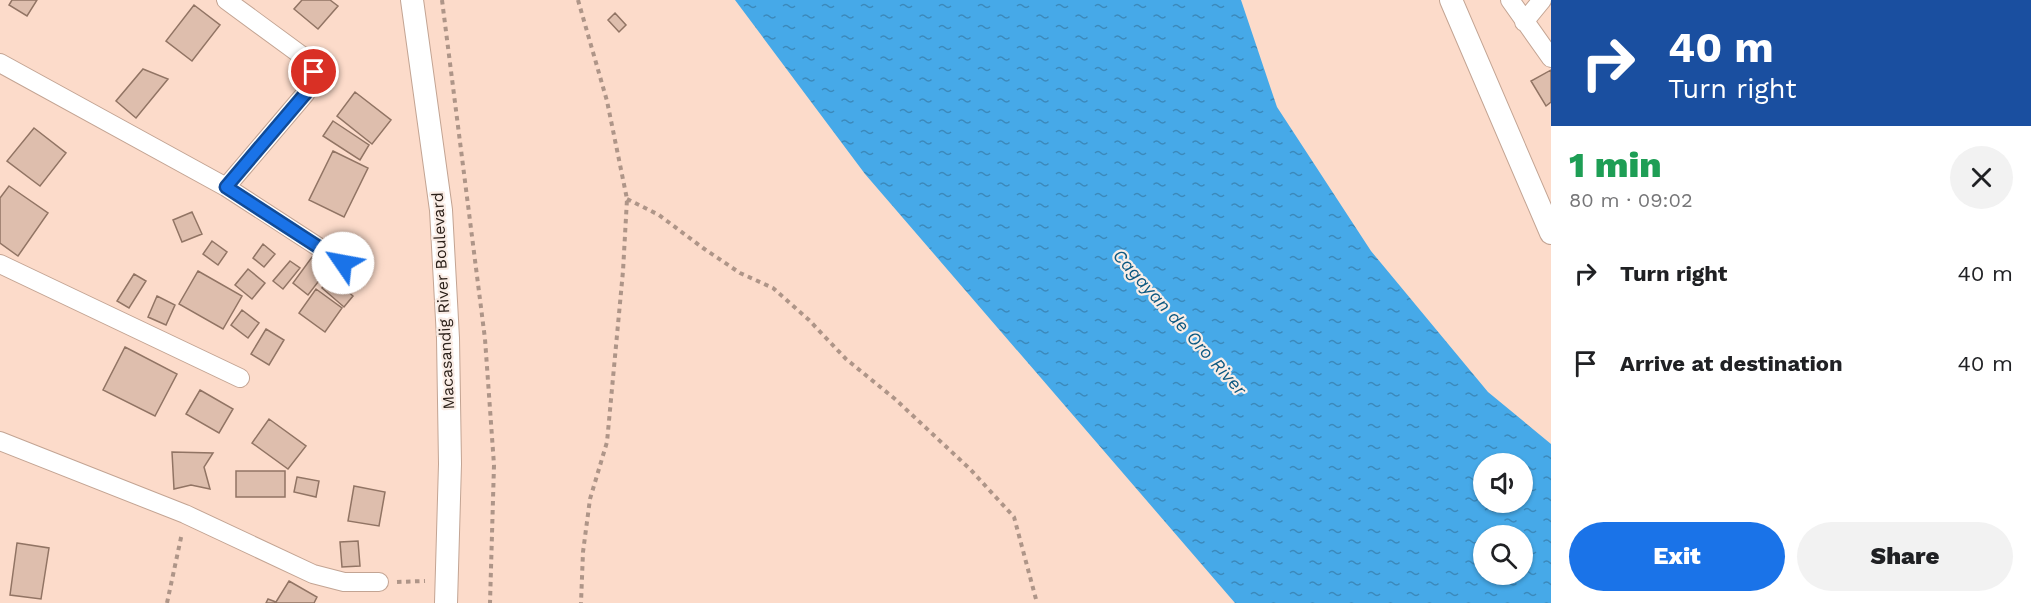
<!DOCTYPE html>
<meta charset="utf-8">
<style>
body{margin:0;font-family:"Work Sans",sans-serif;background:#f2f2f2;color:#202124;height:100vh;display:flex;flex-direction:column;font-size:22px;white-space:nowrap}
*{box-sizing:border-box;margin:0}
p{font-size:20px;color:#757577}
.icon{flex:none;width:33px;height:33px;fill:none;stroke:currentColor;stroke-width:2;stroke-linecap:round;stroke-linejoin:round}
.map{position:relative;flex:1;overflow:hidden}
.sheet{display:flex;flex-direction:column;background:#fff;width:480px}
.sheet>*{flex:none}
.top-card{background:#1a4fa0;color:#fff;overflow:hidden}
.controls{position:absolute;left:1473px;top:453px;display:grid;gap:12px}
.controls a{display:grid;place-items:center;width:60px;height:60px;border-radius:50%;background:#fff;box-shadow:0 2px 4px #0004;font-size:30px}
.pin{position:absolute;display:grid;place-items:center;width:51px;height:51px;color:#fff;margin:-26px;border:3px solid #fff;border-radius:50%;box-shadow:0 2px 6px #0007}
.me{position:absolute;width:66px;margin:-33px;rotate:303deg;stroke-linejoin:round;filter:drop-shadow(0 0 4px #0008)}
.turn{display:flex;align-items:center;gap:21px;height:126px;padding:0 18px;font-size:27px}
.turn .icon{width:78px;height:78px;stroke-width:2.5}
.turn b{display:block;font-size:42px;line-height:51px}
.round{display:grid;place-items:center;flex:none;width:63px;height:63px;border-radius:32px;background:#f2f2f2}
.summary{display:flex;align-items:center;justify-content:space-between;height:102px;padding:0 18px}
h1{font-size:36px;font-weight:800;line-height:45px;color:#1e9e55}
.button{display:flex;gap:12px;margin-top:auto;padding:12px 18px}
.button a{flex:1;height:69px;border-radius:36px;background:#1a73e8;color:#fff;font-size:24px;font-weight:800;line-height:69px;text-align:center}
.button a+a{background:#f2f2f2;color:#202124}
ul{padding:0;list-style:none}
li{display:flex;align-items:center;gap:18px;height:90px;padding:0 18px}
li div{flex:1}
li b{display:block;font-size:22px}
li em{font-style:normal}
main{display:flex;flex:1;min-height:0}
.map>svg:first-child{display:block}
</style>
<main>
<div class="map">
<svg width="1551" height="603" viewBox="0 0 1551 603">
<defs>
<pattern id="water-ripples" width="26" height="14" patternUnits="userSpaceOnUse" patternTransform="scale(1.5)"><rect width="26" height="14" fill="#46a9e8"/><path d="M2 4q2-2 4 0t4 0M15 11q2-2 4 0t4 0" fill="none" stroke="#3b89bb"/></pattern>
</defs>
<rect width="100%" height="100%" fill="#fcdbca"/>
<!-- water -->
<path fill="url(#water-ripples)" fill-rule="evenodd" d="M735,0H1241L1277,107L1371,251L1488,392L1551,444V603H1235L865,174ZM1484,464H1522V502H1484ZM1484,536H1522V574H1484Z"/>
<!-- building -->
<path fill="#debead" stroke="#917464" stroke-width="1.5" d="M12,0H37L27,16L9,5Z
M302,0H330L338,6L318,29L294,9Z
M194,5L220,25L192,61L166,41Z
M615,13L626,25L619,32L608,20Z
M143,69L168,79L136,118L116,101Z
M1551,70V102L1546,106L1531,81Z
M355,92L391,120L372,144L337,116Z
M333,121L369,145L360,160L323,136Z
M34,128L66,153L40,186L7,161Z
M333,151L368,168L344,217L309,200Z
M9,186L48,213L18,256L0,243V198Z
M192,212L202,234L182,242L173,220Z
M212,241L227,252L218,265L203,254Z
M263,244L275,254L264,267L253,258Z
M312,257L328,269L308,295L293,283Z
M290,261L300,268L283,289L273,281Z
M248,269L265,283L252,299L235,285Z
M198,271L242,296L223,329L179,304Z
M134,274L146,281L129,308L117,301Z
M331,277L353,296L344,307L322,288Z
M316,289L342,308L325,332L299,313Z
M157,296L175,305L166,325L148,317Z
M242,310L259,323L248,338L231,325Z
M266,329L284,340L269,365L251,354Z
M125,347L177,374L155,416L103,390Z
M200,390L233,409L219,433L186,414Z
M269,419L306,446L288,469L252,443Z
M172,452L213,453L204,467L210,489L191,485L174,489Z
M236,471H285V497H236Z
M297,477L319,481L316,497L294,492Z
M354,486L385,492L379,526L348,521Z
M358,541L360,566L342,567L340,542Z
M17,543L49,548L41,599L10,595Z
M289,581L317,597L314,603H266L268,599L276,602Z"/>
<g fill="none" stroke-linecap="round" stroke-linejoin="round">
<defs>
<path id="minor" d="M226,0L301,55C318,69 316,77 305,94L226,187
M1510,0L1551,58
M1524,22L1542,0
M0,63L226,187L343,263
M0,264L240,378
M0,441L185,514L313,574L344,582H379"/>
<path id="tertiary" d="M412,0L441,210L448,338L450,464L446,603
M1451,0L1551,233"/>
</defs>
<!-- minor casing -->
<use href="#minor" stroke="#c3a493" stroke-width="20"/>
<!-- tertiary casing -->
<use href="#tertiary" stroke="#c3a493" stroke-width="24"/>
<!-- path -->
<path stroke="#ae9588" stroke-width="4" stroke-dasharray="4.5 4.5" stroke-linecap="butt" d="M442,0L485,339L494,465L490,603
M578,0L607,101L627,199L623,271L607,442L590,499L583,552L581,603
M627,199L659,215L703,248L740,273L773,288L809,320L846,359L895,399L970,469L1014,517L1037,603
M397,582L425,581
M167,603L182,533"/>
<!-- minor -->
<use href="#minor" stroke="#fff" stroke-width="18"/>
<!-- tertiary -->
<use href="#tertiary" stroke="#fff" stroke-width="22"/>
</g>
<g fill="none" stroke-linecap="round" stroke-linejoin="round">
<defs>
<path id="route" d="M314,72L312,83L305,94L226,187L343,263"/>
</defs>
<!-- route casing -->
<use href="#route" stroke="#114b97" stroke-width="15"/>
<!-- route -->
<use href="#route" stroke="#1a73e8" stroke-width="10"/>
</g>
<g text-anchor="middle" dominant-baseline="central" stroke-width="4.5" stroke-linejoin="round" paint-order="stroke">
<!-- street labels -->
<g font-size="16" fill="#2b2019" stroke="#faede6">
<text transform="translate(443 301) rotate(-93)">Macasandig River Boulevard</text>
</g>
<!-- water labels -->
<g font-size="18" font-style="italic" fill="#0c5881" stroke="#faede6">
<text transform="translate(1180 322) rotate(48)">Cagayan de Oro River</text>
</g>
</g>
</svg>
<div class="controls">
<a><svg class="icon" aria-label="sound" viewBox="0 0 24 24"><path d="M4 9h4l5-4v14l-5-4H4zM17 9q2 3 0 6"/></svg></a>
<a><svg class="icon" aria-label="search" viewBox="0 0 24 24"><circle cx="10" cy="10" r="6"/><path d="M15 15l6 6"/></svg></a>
</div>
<div class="pin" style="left:314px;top:72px;background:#d93025"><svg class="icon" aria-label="arrive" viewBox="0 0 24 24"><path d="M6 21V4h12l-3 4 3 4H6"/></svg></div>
<svg class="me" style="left:343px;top:263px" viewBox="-20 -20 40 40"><circle r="19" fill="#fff"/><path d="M0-13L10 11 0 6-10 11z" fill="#1a73e8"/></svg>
</div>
<section class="sheet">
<div class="top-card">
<div class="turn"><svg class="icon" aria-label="right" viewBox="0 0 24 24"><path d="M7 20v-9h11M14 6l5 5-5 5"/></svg><div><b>40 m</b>Turn right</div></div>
</div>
<div class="summary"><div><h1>1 min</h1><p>80 m · 09:02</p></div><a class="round"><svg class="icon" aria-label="close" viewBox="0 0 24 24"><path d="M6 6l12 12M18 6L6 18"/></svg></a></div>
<ul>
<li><svg class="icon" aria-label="right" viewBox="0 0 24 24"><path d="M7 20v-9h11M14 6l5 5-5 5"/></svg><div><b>Turn right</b></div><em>40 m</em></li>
<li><svg class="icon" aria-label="arrive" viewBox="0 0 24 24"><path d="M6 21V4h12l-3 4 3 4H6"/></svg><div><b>Arrive at destination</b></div><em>40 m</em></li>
</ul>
<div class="button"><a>Exit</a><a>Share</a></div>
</section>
</main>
